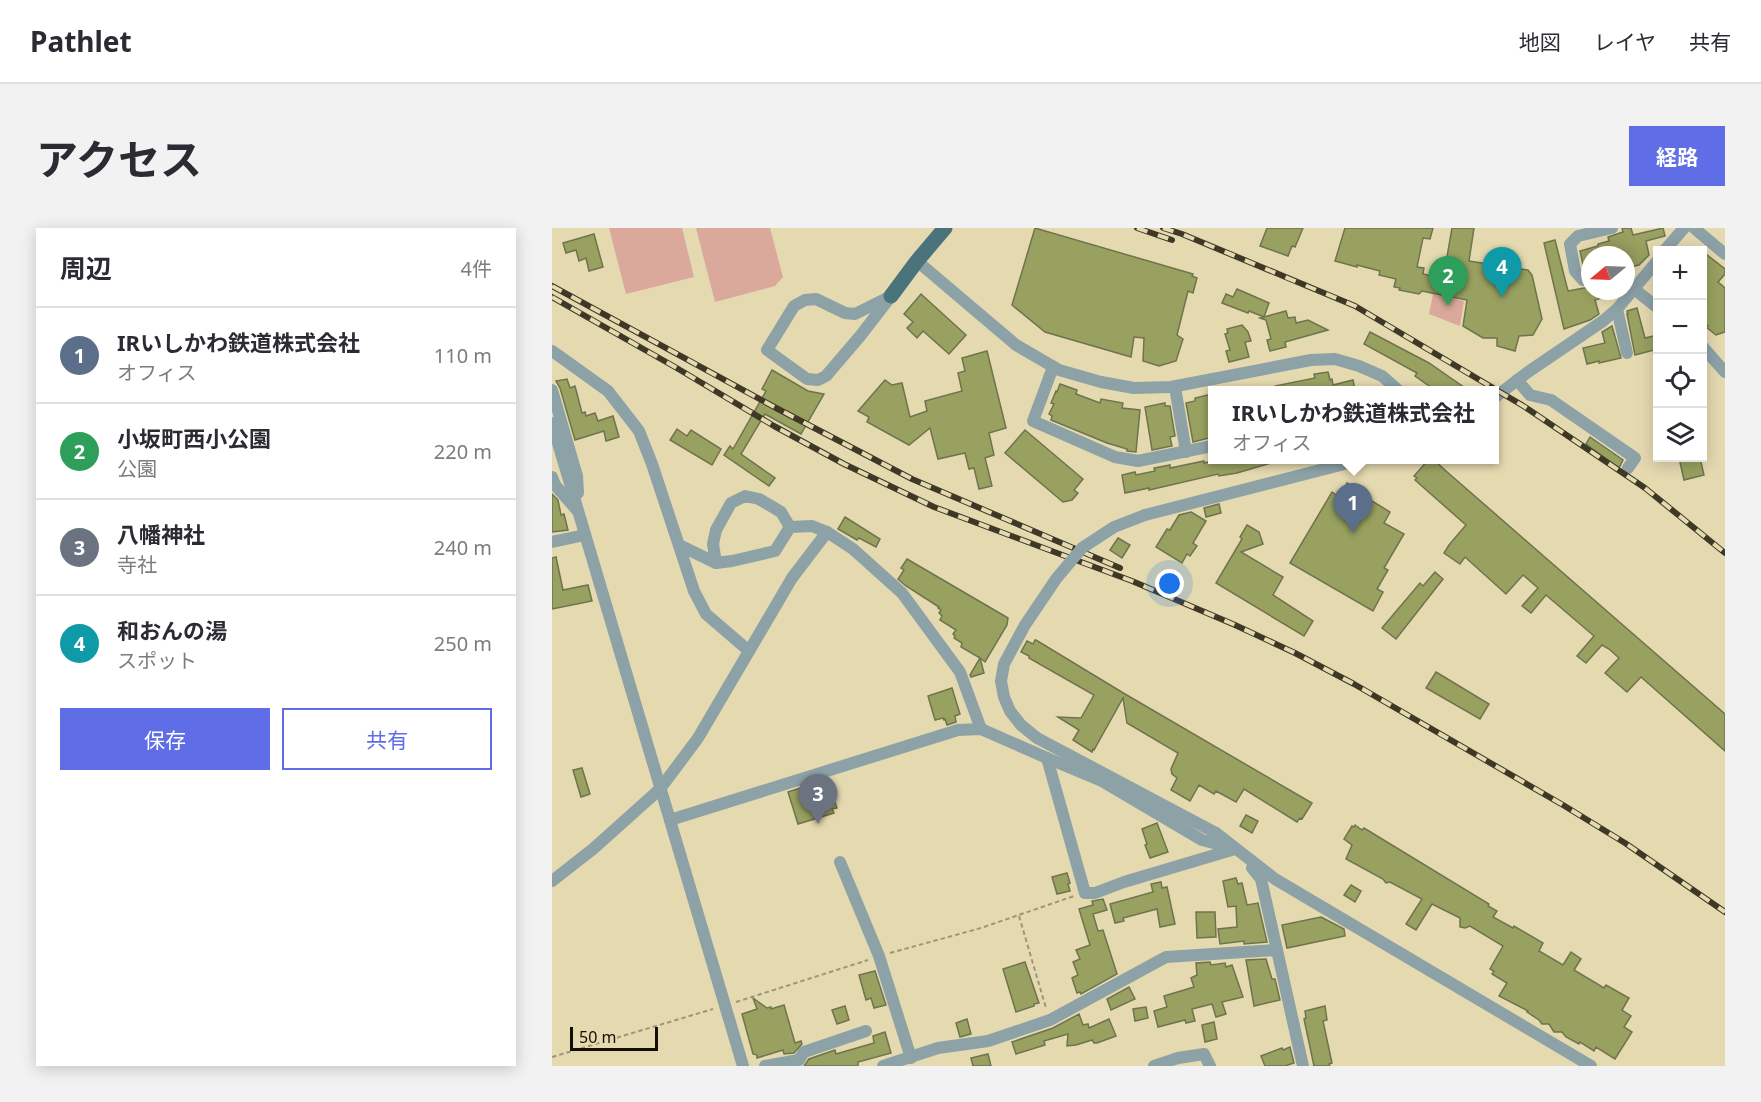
<!DOCTYPE html>
<html lang="ja">
<meta charset="utf-8">
<style>
body{margin:0;font-family:"Noto Sans","Noto Sans JP",sans-serif;background:#f2f2f3;color:#2b2b33}
.controls{position:absolute;right:18px;top:18px;display:grid;overflow:hidden;border-radius:0px;box-shadow:0 3px 15px #0003}
.controls button{width:54px;height:54px;display:grid;place-items:center;padding:0;border:0;border-bottom:2px solid #e1e1e2;background:#fff;color:#2b2b33;font:30px sans-serif}
.compass{position:absolute;left:1029px;top:18px;width:54px;height:54px;border-radius:50%;background:#fff;box-shadow:0 3px 15px #0003;rotate:251deg}
.scale{position:absolute;left:18px;bottom:15px;width:88px;box-sizing:border-box;padding-left:6px;border:3px solid #140f03;border-top:0;font-size:16px;line-height:21px;white-space:nowrap;color:#140f03;-webkit-text-stroke:4px #e5d9b0;paint-order:stroke}
.you{position:absolute;left:618px;top:356px;width:21px;height:21px;margin:-15px;border:4px solid #fff;border-radius:50%;background:#1a73e8;box-shadow:0 0 0 9px #1a73e833}
.badge{display:grid;place-items:center;width:39px;height:39px;border-radius:50%;background:#5f6ee6;color:#fff;font-size:20px;font-weight:700}
.pin{position:absolute;translate:-50% -50px;filter:drop-shadow(0 2px 3px #0008)}
.pin::after{content:'';position:absolute;top:32px;width:21px;height:18px;background:inherit;clip-path:polygon(0 0,100% 0,50% 100%)}
.popup{position:absolute;left:656px;top:158px;width:291px;height:78px;box-sizing:border-box;display:grid;place-content:center;border-radius:0px;background:#fff;filter:drop-shadow(0 2px 4px #0005);font-size:20px;white-space:nowrap;color:#7c7c81}
.popup b{font-size:22px;color:#2b2b33}
.popup::after{content:'';position:absolute;left:50%;top:100%;margin-left:-12px;border:12px solid transparent;border-top-color:#fff}
.list{margin:0;padding:0;list-style:none}
h2{display:flex;justify-content:space-between;align-items:center;height:78px;margin:0;padding:0 24px;font-size:26px}
h2 small{font-size:20px;font-weight:400;color:#7c7c81}
.list li{display:grid;grid-template-columns:39px 1fr auto;gap:18px;align-items:center;box-sizing:border-box;height:96px;padding:0 24px;border-top:2px solid #e1e1e2}
.list b{display:block;font-size:22px;white-space:nowrap}
.list p{margin:0;font-size:20px;white-space:nowrap;color:#7c7c81}
.list em{font-size:20px;font-style:normal;color:#7c7c81}
.actions{display:flex;gap:12px;padding:18px 24px}
.actions a{flex:1;padding:14px 0;border:2px solid #5f6ee6;border-radius:0px;text-align:center;font-size:21px;color:#5f6ee6}
.actions .main{background:#5f6ee6;color:#fff}
.icon{flex:none;width:33px;height:33px;fill:none;stroke:currentColor;stroke-width:2;stroke-linecap:round;stroke-linejoin:round}
.map{position:relative;flex:none;width:1173px;height:838px;overflow:hidden;border-radius:0px}
header{display:flex;align-items:center;gap:36px;box-sizing:border-box;height:84px;padding:0 30px;background:#fff;border-bottom:2px solid #e1e1e2}
header strong{font-size:28px}
nav{display:flex;gap:33px;margin-inline-start:auto;font-size:21px}
.intro{display:flex;align-items:center;justify-content:space-between;box-sizing:border-box;height:144px;padding:0 36px}
h1{margin:0;font-size:42px}
.button{padding:15px 27px;border-radius:0px;background:#5f6ee6;color:#fff;font-size:21px;font-weight:700}
main{display:flex;gap:36px;padding:0 36px}
aside{flex:1;background:#fff;border-radius:0px;box-shadow:0 3px 15px #0003}
.map>svg:first-child{display:block}
.green{fill:#dba99c}
.building{fill:#99a160;stroke:#6f734e;stroke-width:1.5}
.lines{fill:none;stroke-linecap:round;stroke-linejoin:round}
.path{stroke:#a09677;stroke-width:2;stroke-dasharray:4.5 3;stroke-linecap:butt}
.minor{stroke:#8da2a7;stroke-width:12}
.major{stroke:#4b737c;stroke-width:15}
.rail-casing{stroke:#3e3826;stroke-width:6}
.rail{stroke:#e5d9b0;stroke-width:4;stroke-dasharray:11;stroke-linecap:butt}
.minor-bridge{stroke:#8da2a7;stroke-width:12}
</style>
<header>
<strong>Pathlet</strong>
<nav><a>地図</a><a>レイヤ</a><a>共有</a></nav>
</header>
<div class="intro"><h1>アクセス</h1><a class="button">経路</a></div>
<main>
<aside>
<h2>周辺<small>4件</small></h2>
<ul class="list">
<li><span class="badge" style="background:#5c6f8a">1</span><div><b>IRいしかわ鉄道株式会社</b><p>オフィス</p></div><em>110 m</em></li>
<li><span class="badge" style="background:#2e9e5b">2</span><div><b>小坂町西小公園</b><p>公園</p></div><em>220 m</em></li>
<li><span class="badge" style="background:#6b7280">3</span><div><b>八幡神社</b><p>寺社</p></div><em>240 m</em></li>
<li><span class="badge" style="background:#0f9aa8">4</span><div><b>和おんの湯</b><p>スポット</p></div><em>250 m</em></li>
</ul>
<div class="actions"><a class="main">保存</a><a>共有</a></div>
</aside>
<div class="map">
<svg width="1173" height="838" viewBox="0 0 1173 838">
<rect width="100%" height="100%" fill="#e5d9b0"/>
<g class="green">
<path d="M57 0H130L142 49 74 66Z"/>
<path d="M144 0H218L231 49 223 58 163 74Z"/>
<path d="M881 66 912 73 908 98 877 86Z"/>
</g>
<g class="building">
<path d="M483 0 641 46 640 48 645 50 641 65 636 63 625 107 631 111 624 133 607 138 591 133 592 110 582 109 579 129 493 104 460 77Z"/>
<path d="M715 0H751L743 19 740 18 736 28 708 18Z"/>
<path d="M793 0H881L878 11 871 10 865 39 872 40 871 46 889 50 890 45 892 46 900 0H922L917 33 976 42 980 47 990 91 981 107 967 108 963 123 945 118V110H931L911 98 915 72 870 63 867 66 847 62 848 60 842 59 844 51 827 47 828 43 805 37V39L783 33Z"/>
<path d="M1070 0H1079L1081 7 1111 0 1113 8 1094 13 1097 27 1087 37 1074 40V27H1038V43H1034L1032 41 1028 23 1046 18V16L1057 13 1056 9 1071 4Z"/>
<path d="M42 6 51 39 37 43 34 30 27 33 24 22 14 25 11 15Z"/>
<path d="M1003 12 1016 63 1038 59V63H1064V66L1043 72 1047 86 1038 92 1012 101 992 15Z"/>
<path d="M1150 23 1173 41V46L1166 54 1173 60V104L1164 107 1154 99 1156 98 1151 93Z"/>
<path d="M685 61 717 75 712 89 697 83 696 85 670 75 674 66 681 69Z"/>
<path d="M369 66 414 107 397 126 371 103 365 110 355 100 361 94 352 86Z"/>
<path d="M1085 80 1093 110 1106 107V121L1083 127 1075 86H1076L1075 83Z"/>
<path d="M734 83 736 90 743 89 744 95 756 92 776 102 733 114 734 119 718 123 715 112 719 111 714 92 708 90Z"/>
<path d="M690 97 696 104 699 113 693 114 697 129 677 134 674 123 678 122 673 106 676 105 675 101Z"/>
<path d="M1060 98 1069 130 1047 135V133L1035 136 1031 120 1053 115 1050 104Z"/>
<path d="M818 104 877 135 916 162H883L863 148 865 145 812 116Z"/>
<path d="M435 123 454 200 437 205 442 227 433 230 440 258 427 261 422 240 417 241 413 225 386 231 378 200 357 217 315 194 317 189 306 183 333 152 340 157 350 155 358 189 375 183 373 173 410 163 406 145 413 143 410 130Z"/>
<path d="M220 142 256 163 272 166 249 206 213 186 189 226 223 250 217 258 172 227 178 218 181 221 214 163 210 161Z"/>
<path d="M776 144 778 152 780 151 781 157 801 152 803 162H723V158L763 150 762 146Z"/>
<path d="M15 151 18 160 23 158 30 185 33 184 34 188 43 185 46 193 61 188 67 209 54 213 52 203 23 212 8 160 4 153Z"/>
<path d="M508 156 525 162 524 166 548 175 549 171 571 175 570 180 588 182 584 224 575 223V221L555 215 499 192 500 188 497 186 502 176 499 175 504 163 505 164Z"/>
<path d="M660 166V208H657V210L641 214 634 175 643 173V170Z"/>
<path d="M613 175V178H618L623 208 618 209 620 218 600 222 593 179Z"/>
<path d="M125 201 135 208 139 202 169 221 160 237 118 212Z"/>
<path d="M473 202 531 251 522 262 526 265 520 272 511 274 453 225Z"/>
<path d="M1038 209 1071 232 1067 240 1034 216Z"/>
<path d="M1127 230H1148L1152 247 1132 252Z"/>
<path d="M669 231H718L719 235 685 245 667 248 666 246 597 262V260L573 265 570 247 583 244 584 247 603 243 602 240 618 237V240L652 233V235Z"/>
<path d="M877 231H881L894 243 1173 486V523L1089 449 1075 464 1053 445 1067 430 1057 421 1050 417 1034 435 1025 428 1042 408 994 367 979 385 970 378 986 360 971 347 954 366 913 329 908 336 892 325 897 317 914 297 863 252 865 250 862 248Z"/>
<path d="M795 255 816 268 815 270 838 284 832 295 852 306 832 340 836 342 825 361 831 364 821 383 738 335 780 264 787 269Z"/>
<path d="M0 266 6 272 9 287 12 286 16 302 0 304Z"/>
<path d="M667 276 669 285 654 289 652 280Z"/>
<path d="M639 284 654 293 641 315 645 318 638 328 635 326 630 335 604 319 615 301 618 302 627 287Z"/>
<path d="M293 289 328 311 324 319 307 310 305 312 286 301Z"/>
<path d="M695 297 707 304 711 316 689 324 731 349 721 367 761 393 752 408 664 355 690 311 688 309Z"/>
<path d="M566 310 578 317 570 330 558 322Z"/>
<path d="M4 329 11 362 36 357 40 373 0 381V330Z"/>
<path d="M355 331 456 390 455 397 433 434 428 430 432 445 419 449 418 447 428 430 409 419 410 415 402 410 403 408 401 406 404 402 388 392 390 388 387 385 389 382 386 380 387 379 354 358 346 351 352 342 349 340Z"/>
<path d="M883 344 891 351 844 411 830 400 868 355 871 358Z"/>
<path d="M483 412H484L573 466 760 575 750 591 748 590 745 594 692 561 684 574 664 563 662 566 647 557 638 573 619 562 625 550 620 546 619 541 626 525 575 495 571 470 542 522 541 521 540 524 521 512 527 502 506 489 529 490 542 467 477 430V428L469 424 475 413 481 416Z"/>
<path d="M884 444 937 476 928 491 874 460Z"/>
<path d="M400 460 408 486 403 488 404 494 395 497 393 491 392 492 391 490 383 492 376 468Z"/>
<path d="M30 540 38 566 29 569 21 542Z"/>
<path d="M270 553 271 557 273 556 276 566 279 564 285 580 280 581 282 585 246 596 236 564Z"/>
<path d="M694 587 706 593 700 605 688 598Z"/>
<path d="M605 595 616 624 598 630 593 617 595 616 590 601Z"/>
<path d="M803 597 810 602 812 600 937 676 936 678 945 683 941 689 961 700 962 698 991 715 987 723 1011 737 1019 724 1029 731 1022 742 1052 760 1054 757 1077 770 1070 782 1079 788 1072 799 1080 804 1063 831 1044 819 1042 823 1028 814 1027 816 1014 809 1010 804H1002L997 796H990L987 792 975 784 976 783 947 768 955 755 940 746 942 743 938 741 951 718 918 698 913 700 908 699V690L880 676 864 702 854 696 870 671 838 654 834 655 831 651 794 631 800 617 792 611 800 598 802 599Z"/>
<path d="M515 645 518 655 516 656 518 663 505 666 500 649Z"/>
<path d="M684 650 686 656 690 655 695 677 706 675 715 714 692 716V713L668 716 666 701 685 699 684 678 676 679 671 653Z"/>
<path d="M609 654 610 660 615 659 623 696 608 699 605 681 571 690 572 693 563 695 558 676 601 664 599 656Z"/>
<path d="M799 657 809 663 803 674 792 667Z"/>
<path d="M551 671 555 682 541 686 546 703 551 702 565 746 529 766 528 764 525 765 520 750 526 747 521 734 528 731 524 722 538 717 527 681 541 677 540 673Z"/>
<path d="M644 684H663L664 709 645 710Z"/>
<path d="M769 689 792 701 793 708 735 720 730 697Z"/>
<path d="M714 731 720 751H723L728 772 702 778 694 732Z"/>
<path d="M473 734 487 775 482 776V778L464 784 451 741Z"/>
<path d="M658 734 659 737 673 735 674 739 680 737 691 769 670 774 674 786 664 789 660 776 640 781 643 793 634 795 633 792 606 799 602 783 615 779 612 768 642 759 639 750 645 747 644 735Z"/>
<path d="M323 743 334 777 322 780 319 770 314 772 307 747Z"/>
<path d="M577 759 583 771 559 782 555 771Z"/>
<path d="M201 770 215 780 219 779V781L232 777 243 815 249 813 250 816 242 825 232 826 231 822 205 830V827L201 826 190 786 205 781Z"/>
<path d="M293 778 297 792 285 796 280 782Z"/>
<path d="M773 778 775 792 771 793 780 835 777 836 778 838H762L752 791 754 790 753 783Z"/>
<path d="M594 779 596 790 583 793 581 781Z"/>
<path d="M527 786 531 797 536 796 537 800 557 791 564 808 545 815H542L540 812 524 817 515 818 516 806 492 813 493 817 464 826 460 814 501 800Z"/>
<path d="M415 791 419 806 408 809 404 795Z"/>
<path d="M662 794 665 811 653 814 650 797Z"/>
<path d="M333 804 339 825 306 834V838H252L257 831 283 822 284 826 322 815 321 808Z"/>
<path d="M738 819 742 835 733 838H713L709 828 730 820 731 822Z"/>
<path d="M436 826 439 838H421L419 830Z"/>
</g>
<g class="lines">
<g class="path">
<path d="M467 688 494 780"/>
<path d="M338 725 429 700 522 668"/>
<path d="M184 774 316 732"/>
<path d="M0 829 161 781"/>
</g>
<g class="minor">
<path d="M1142 0 1173 26"/>
<path d="M1113 22 1132 0"/>
<path d="M365 33 464 117 507 142 549 154 582 160 619 159 759 132 783 131 807 138 830 148 846 162"/>
<path d="M1038 51 1031 52 1023 43 1018 16 1026 8 1060 0"/>
<path d="M1082 61 1106 80"/>
<path d="M339 68 309 107 274 148 266 152 255 151 215 122 242 78 253 72 264 71 293 85 303 86Z"/>
<path d="M1065 81 1075 125"/>
<path d="M1150 118 1173 144"/>
<path d="M0 123 56 163 87 203 100 236 142 363 154 386 197 423"/>
<path d="M501 139 481 193 563 229 586 233 660 218"/>
<path d="M965 152 978 167 999 172 1083 230 1076 240"/>
<path d="M623 159 634 224"/>
<path d="M0 162 25 248 26 265"/>
<path d="M942 170 976 144 1051 93 1065 81 1106 32"/>
<path d="M0 195 191 838"/>
<path d="M0 249 3 257 24 281"/>
<path d="M593 287 808 232"/>
<path d="M238 299 223 323 180 333 164 335 161 316 164 302 179 275 193 268 207 271 229 284 238 299 260 298 275 304 301 321 350 365 408 444 429 501"/>
<path d="M0 314 33 307"/>
<path d="M127 317 164 335"/>
<path d="M495 530 550 553 650 612 677 619"/>
<path d="M118 592 406 502 429 501 495 530 533 665H543L572 654 683 621"/>
<path d="M664 605 723 651 1039 838"/>
<path d="M288 634 327 728 359 830"/>
<path d="M700 640 709 651 751 838"/>
<path d="M0 653 41 621 108 561 146 510 240 350 275 304"/>
<path d="M213 838 247 832 252 824 314 803"/>
<path d="M331 838 386 820 436 813 498 792 614 729 725 722"/>
<path d="M602 838 626 830 652 826 658 838"/>
</g>
<path class="major" d="M339 68 365 33 393 0"/>
<g class="rail-casing">
<g id="rail">
<path d="M585 0 620 12"/>
<path d="M611 0 630 6 803 78 973 179 1093 260 1173 325"/>
<path d="M0 58 226 181 360 251 568 340"/>
<path d="M0 69 123 139 222 198 292 236 382 279 580 353 683 397 743 425 802 456 1011 577 1073 615 1173 684"/>
</g>
</g>
<use href="#rail" class="rail"/>
<path class="minor-bridge" d="M593 287 562 299 530 320 504 351 473 397 452 436 449 453 452 469 458 483 469 497 485 510 664 605"/>
</g>
</svg>
<div class="controls">
<button>+</button>
<button>−</button>
<button><svg class="icon" aria-label="locate" viewBox="0 0 24 24"><circle cx="12" cy="12" r="6"/><path d="M12 2v4M12 18v4M2 12h4M18 12h4"/></svg></button>
<button><svg class="icon" aria-label="layers" viewBox="0 0 24 24"><path d="M12 4l9 5-9 5-9-5zM3 14l9 5 9-5"/></svg></button>
</div>
<svg class="compass" viewBox="-18 -18 36 36"><path d="M0-13l5 13h-10z" fill="#e53935"/><path d="M0 13l5-13h-10z" fill="#7c7c81"/></svg>
<div class="scale">50 m</div>
<div class="you"></div>
<div class="pin badge" style="left:801px;top:305px;background:#5c6f8a">1</div>
<div class="popup"><b>IRいしかわ鉄道株式会社</b>オフィス</div>
<div class="pin badge" style="left:896px;top:78px;background:#2e9e5b">2</div>
<div class="pin badge" style="left:266px;top:596px;background:#6b7280">3</div>
<div class="pin badge" style="left:950px;top:69px;background:#0f9aa8">4</div>
</div>
</main>
